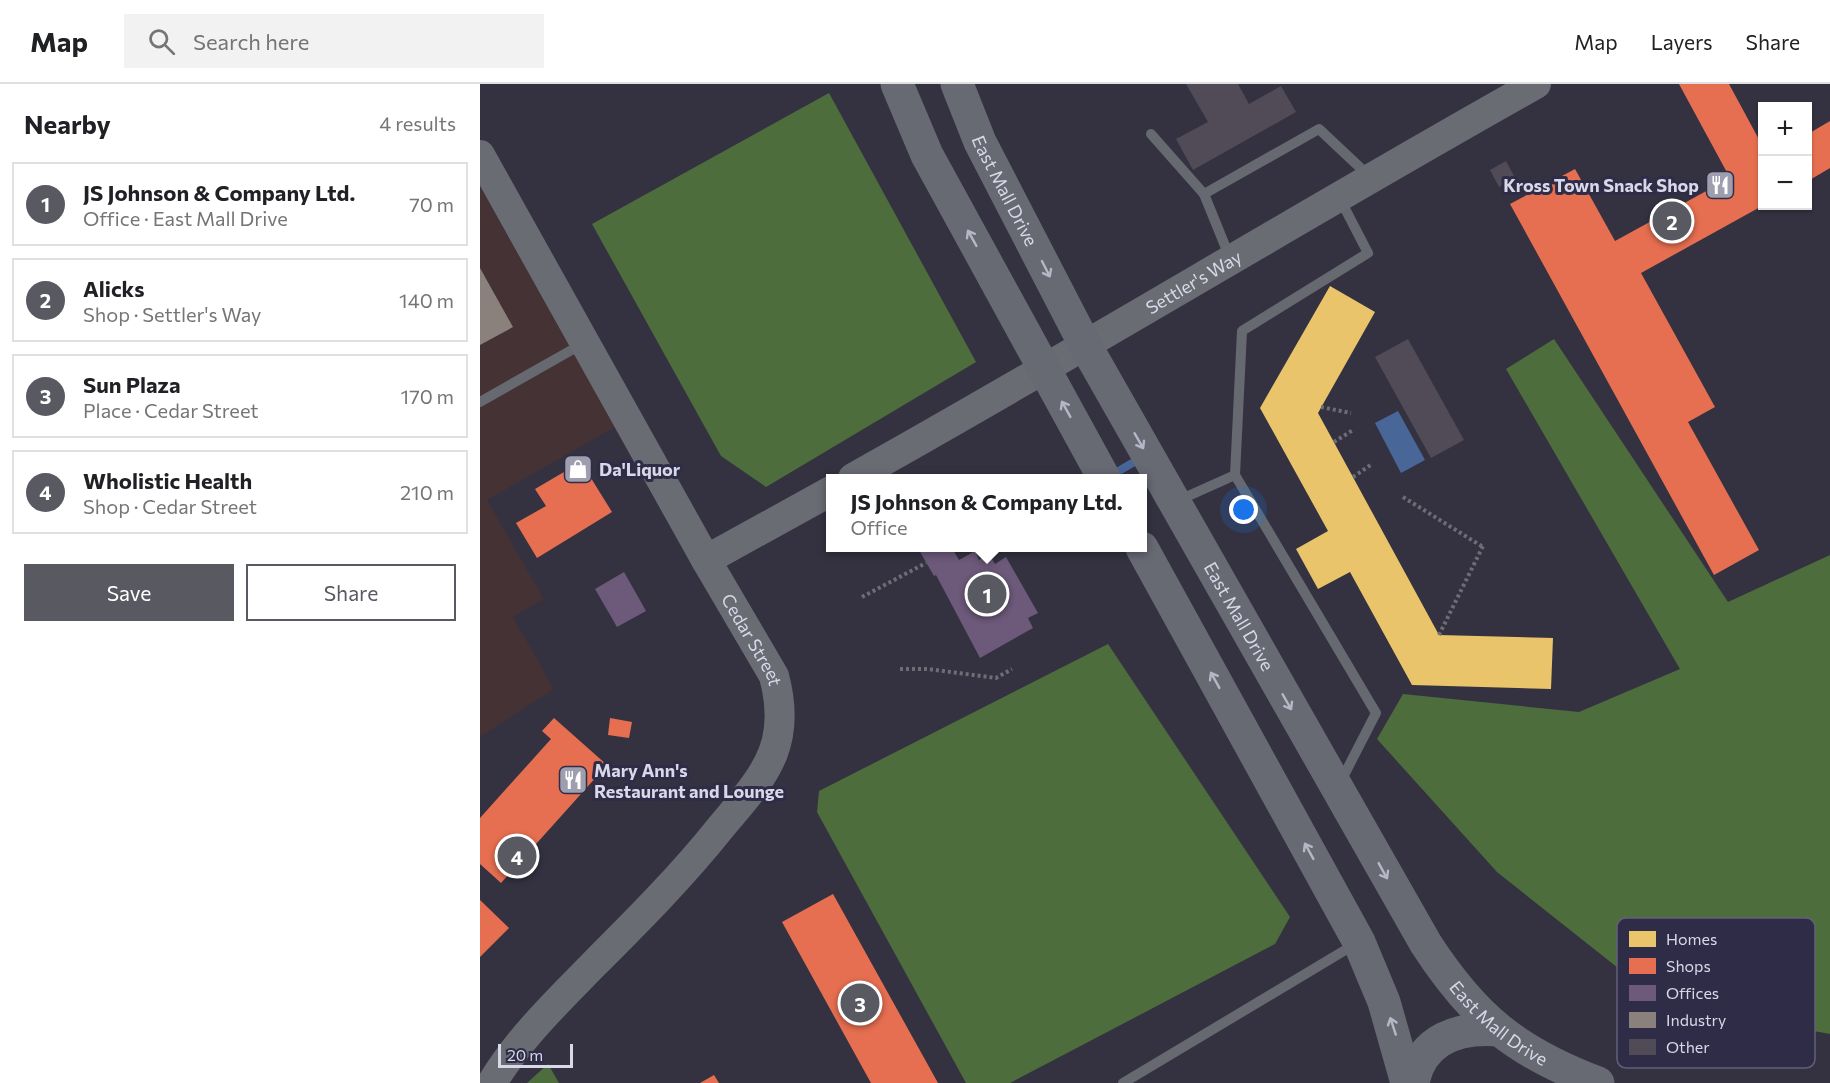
<!DOCTYPE html>
<meta charset="utf-8">
<style>
body{margin:0;font-family:Commissioner,sans-serif;background:#f2f2f2;color:#202124}
.controls{position:absolute;right:18px;top:18px;display:grid;overflow:hidden;border-radius:0px;box-shadow:0 2px 4px #0004}
.controls button{width:54px;height:54px;display:grid;place-items:center;padding:0;border:0;border-bottom:2px solid #e0e0e0;background:#fff;color:#202124;font:30px sans-serif}
.scale{position:absolute;left:18px;bottom:15px;width:75px;box-sizing:border-box;padding-left:6px;border:3px solid #d8d8e9;border-top:0;font-size:16px;line-height:21px;white-space:nowrap;color:#d8d8e9;-webkit-text-stroke:4px #2f2c47;paint-order:stroke}
.you{position:absolute;left:764px;top:426px;width:21px;height:21px;margin:-15px;border:4px solid #fff;border-radius:50%;background:#1a73e8;box-shadow:0 0 0 9px #1a73e833}
.badge{display:grid;place-items:center;width:39px;height:39px;border-radius:50%;background:#595962;color:#fff;font-size:20px;font-weight:700}
.pin{position:absolute;translate:-50% -50%;border:3px solid #fff;box-shadow:0 2px 6px #0006}
.popup{position:absolute;left:346px;top:390px;width:321px;height:78px;box-sizing:border-box;display:grid;place-content:center;border-radius:0px;background:#fff;filter:drop-shadow(0 2px 4px #0005);font-size:20px;white-space:nowrap;color:#757577}
.popup b{font-size:22px;color:#202124}
.popup::after{content:'';position:absolute;left:50%;top:100%;margin-left:-12px;border:12px solid transparent;border-top-color:#fff}
.list{margin:0;padding:0;list-style:none}
h2{display:flex;justify-content:space-between;align-items:center;height:78px;margin:0;padding:0 24px;font-size:26px}
h2 small{font-size:20px;font-weight:400;color:#757577}
.list li{display:grid;grid-template-columns:39px 1fr auto;gap:18px;align-items:center;box-sizing:border-box;height:84px;margin:0 12px 12px;padding:0 12px;border:2px solid #e0e0e0;border-radius:0px}
.list b{display:block;font-size:22px;white-space:nowrap}
.list p{margin:0;font-size:20px;white-space:nowrap;color:#757577}
.list em{font-size:20px;font-style:normal;color:#757577}
.actions{display:flex;gap:12px;padding:18px 24px}
.actions a{flex:1;padding:14px 0;border:2px solid #595962;border-radius:0px;text-align:center;font-size:21px;color:#595962}
.actions .main{background:#595962;color:#fff}
.icon{flex:none;width:33px;height:33px;fill:none;stroke:currentColor;stroke-width:2;stroke-linecap:round;stroke-linejoin:round}
.map{position:relative;flex:none;width:1350px;height:999px;overflow:hidden}
header{display:flex;align-items:center;gap:36px;box-sizing:border-box;height:84px;padding:0 30px;background:#fff;border-bottom:2px solid #e0e0e0}
header strong{font-size:28px}
nav{display:flex;gap:33px;margin-inline-start:auto;font-size:21px}
.search{width:420px;height:54px;background:#f2f2f2;display:flex;align-items:center;gap:15px;box-sizing:border-box;padding:0 21px;border-radius:0px;color:#757577;font-size:22px}
main{display:flex}
aside{flex:1;background:#fff}
.map>svg:first-child{display:block}
.industrial{fill:#443234}
.forest{fill:#4e6d3c}
.water{fill:#496699}
.homes{fill:#e9c46a}
.shops{fill:#e76f51}
.offices{fill:#6d597a}
.industry{fill:#8a817c}
.lines{fill:none;stroke-linecap:round;stroke-linejoin:round}
.stream{stroke:#496699;stroke-width:8}
.building{fill:#504b56}
.path{stroke:#6d6e75;stroke-width:4;stroke-dasharray:3 3;stroke-linecap:butt}
.service{stroke:#66696f;stroke-width:10}
.secondary{stroke:#696c73;stroke-width:30}
.primary{stroke:#676973;stroke-width:33}
.oneway{stroke:#b6b7c6}
.labels{text-anchor:middle;dominant-baseline:central;stroke-width:6;stroke-linejoin:round;paint-order:stroke}
.poi-label{font-size:18px;font-weight:bold;fill:#d8d8e9;stroke:#2f2c47;text-anchor:start}
.street-label{font-size:18px;fill:#d8d8e9;stroke:#2f2c47}
.key{fill:#2f2c47;stroke:#626078;stroke-width:1.5}
.key-label{font-size:16px;fill:#d8d8e9}
</style>
<header>
<strong>Map</strong>
<div class="search"><svg class="icon" aria-label="search" viewBox="0 0 24 24"><circle cx="10" cy="10" r="6"/><path d="M15 15l6 6"/></svg>Search here</div>
<nav><a>Map</a><a>Layers</a><a>Share</a></nav>
</header>
<main>
<aside>
<h2>Nearby<small>4 results</small></h2>
<ul class="list">
<li><span class="badge">1</span><div><b>JS Johnson &amp; Company Ltd.</b><p>Office · East Mall Drive</p></div><em>70 m</em></li>
<li><span class="badge">2</span><div><b>Alicks</b><p>Shop · Settler's Way</p></div><em>140 m</em></li>
<li><span class="badge">3</span><div><b>Sun Plaza</b><p>Place · Cedar Street</p></div><em>170 m</em></li>
<li><span class="badge">4</span><div><b>Wholistic Health</b><p>Shop · Cedar Street</p></div><em>210 m</em></li>
</ul>
<div class="actions"><a class="main">Save</a><a>Share</a></div>
</aside>
<div class="map">
<svg width="1350" height="999" viewBox="0 0 1350 999">
<rect width="100%" height="100%" fill="#343241"/>
<path class="industrial" d="M0 103 137 342 7 416 64 515 33 533 74 605 0 653Z"/>
<g class="forest">
<path d="M349 9 496 278 286 403 241 372 112 140Z"/>
<path d="M1074 255 1248 518 1350 471V950L1290 939 1157 899 1017 788 897 655 923 610 1099 628 1200 585 1026 285Z"/>
<path d="M628 560 810 833 795 860 530 999H486L337 728 339 707Z"/>
<path d="M68 980 79 999H47Z"/>
</g>
<path class="water" d="M918 327 945 376 921 389 895 339Z"/>
<path class="homes" d="M850 202 895 228 838 329 959 551 1073 554 1071 605 932 601 870 488 838 505 816 465 848 447 780 324Z"/>
<g class="shops">
<path d="M1199 0H1249L1282 61V122L1161 189 1235 323 1208 338 1279 466 1234 491 1030 120 1095 85 1135 157 1250 94Z"/>
<path d="M1350 37V84L1328 97V50Z"/>
<path d="M101 378 132 428 57 474 36 439 66 422 55 405Z"/>
<path d="M74 634 127 681 21 799 0 780V734L71 655 62 647Z"/>
<path d="M130 634 152 638 149 654 128 651Z"/>
<path d="M353 810 458 999H391L302 838Z"/>
<path d="M0 816 29 844 0 873Z"/>
<path d="M234 991 239 999H220Z"/>
</g>
<g class="offices">
<path d="M443 464H472L479 476 495 467 499 476 509 470 515 480 526 473 558 529 548 534 553 544 500 574 456 491 454 492 439 466Z"/>
<path d="M144 488 166 527 137 543 115 505Z"/>
</g>
<path class="industry" d="M0 184 33 243 0 261Z"/>
<g class="lines">
<path class="stream" d="M630 392 661 374"/>
</g>
<g class="building">
<path d="M706 0H758L769 20 801 2 816 28 713 86 696 55 728 38Z"/>
<path d="M1026 77 1035 94 1019 103 1010 86Z"/>
<path d="M928 255 984 356 951 374 895 273Z"/>
</g>
<g class="lines">
<g class="path">
<path d="M841 323 871 329"/>
<path d="M854 358 873 346"/>
<path d="M873 393 892 380"/>
<path d="M923 413 1003 463"/>
<path d="M382 513 446 479"/>
<path d="M959 551 1004 460"/>
<path d="M420 585H448L516 594 532 585"/>
</g>
<g class="service">
<path d="M671 50 724 110"/>
<path d="M750 174 724 110 839 45 889 92"/>
<path d="M0 318 104 259"/>
<path d="M697 417 755 391"/>
<path d="M860 699 896 629 755 391 762 247 888 169 860 115"/>
<path d="M643 999 877 859"/>
</g>
<g class="secondary">
<path id="s1" d="M0 71 226 476 294 592C301 618 303 643 293 669 282 697 260 720 241 743 202 792 157 837 113 881 77 918 39 954 12 999"/>
<path id="s2" d="M373 394C602 266 826 129 1056 0"/>
<path d="M226 476 351 407"/>
</g>
<g class="primary">
<path d="M417 0 447 71 624 394"/>
<path id="s3" d="M477 0 500 58 604 259 946 860C994 934 1036 968 1118 999"/>
<path d="M662 464 879 858 904 918 927 999"/>
<path d="M933 999C941 954 979 943 1019 946"/>
</g>
</g>
<defs><path id="oneway-shaft" d="M-6 0H5M1.5-3L5.5 0L1.5 3" fill="none" stroke-width="1.6" stroke-linecap="round" stroke-linejoin="round" transform="scale(1.5)"/></defs>
<g class="oneway">
<use href="#oneway-shaft" transform="translate(492 154) rotate(-119)"/>
<use href="#oneway-shaft" transform="translate(566 185) rotate(63)"/>
<use href="#oneway-shaft" transform="translate(586 325) rotate(-119)"/>
<use href="#oneway-shaft" transform="translate(659 357) rotate(60)"/>
<use href="#oneway-shaft" transform="translate(735 596) rotate(-119)"/>
<use href="#oneway-shaft" transform="translate(807 618) rotate(60)"/>
<use href="#oneway-shaft" transform="translate(829 767) rotate(-119)"/>
<use href="#oneway-shaft" transform="translate(903 787) rotate(61)"/>
<use href="#oneway-shaft" transform="translate(913 942) rotate(-108)"/>
</g>
<defs>
<g id="restaurant-square" transform="scale(1.5)"><rect x="-9" y="-9" width="18" height="18" rx="4" fill="#9f9eae" stroke="#2f2c47"/><path d="M-5-6h1v4h1v-4h1v4h1v-4h1v5L-1.5 .5V6h-2V.5L-5-1ZM5-6V6H3V1.5H1.5Q1.5-4 5-6Z" fill="#fff"/></g>
<g id="shop-square" transform="scale(1.5)"><rect x="-9" y="-9" width="18" height="18" rx="4" fill="#9f9eae" stroke="#2f2c47"/><path d="M-5-2.5h2.3a2.7 3.5 0 0 1 5.4 0H5L5.5 6h-11ZM-1.5-2.5h3a1.5 2.3 0 0 0-3 0Z" fill="#fff"/></g>
</defs>
<g fill-rule="evenodd">
<use href="#restaurant-square" x="1240" y="101"/>
<use href="#shop-square" x="98" y="385"/>
<use href="#restaurant-square" x="93" y="696"/>
</g>
<g class="labels">
<g class="poi-label">
<text x="1219" y="101" text-anchor="end">Kross Town Snack Shop</text>
<text x="119" y="385">Da'Liquor</text>
<text x="114" y="686">Mary Ann's<tspan x="114" dy="21">Restaurant and Lounge</tspan></text>
</g>
<g class="street-label">
<text stroke="none"><textPath href="#s3" startOffset="117">East Mall Drive</textPath></text>
<text stroke="none"><textPath href="#s2" startOffset="393">Settler's Way</textPath></text>
<text stroke="none"><textPath href="#s3" startOffset="603">East Mall Drive</textPath></text>
<text stroke="none"><textPath href="#s1" startOffset="556">Cedar Street</textPath></text>
<text stroke="none"><textPath href="#s3" startOffset="1089">East Mall Drive</textPath></text>
</g>
</g>
<rect x="1137" y="834" width="198" height="150" rx="9" class="key"/>
<rect x="1149" y="847" width="27" height="16" fill="#e9c46a"/>
<rect x="1149" y="874" width="27" height="16" fill="#e76f51"/>
<rect x="1149" y="901" width="27" height="16" fill="#6d597a"/>
<rect x="1149" y="928" width="27" height="16" fill="#8a817c"/>
<rect x="1149" y="955" width="27" height="16" fill="#504b56"/>
<g class="key-label">
<text x="1186" y="861">Homes</text>
<text x="1186" y="888">Shops</text>
<text x="1186" y="915">Offices</text>
<text x="1186" y="942">Industry</text>
<text x="1186" y="969">Other</text>
</g>
</svg>
<div class="controls">
<button>+</button>
<button>−</button>
</div>
<div class="scale">20 m</div>
<div class="you"></div>
<div class="pin badge" style="left:507px;top:510px">1</div>
<div class="popup"><b>JS Johnson &amp; Company Ltd.</b>Office</div>
<div class="pin badge" style="left:1192px;top:137px">2</div>
<div class="pin badge" style="left:380px;top:919px">3</div>
<div class="pin badge" style="left:37px;top:772px">4</div>
</div>
</main>
